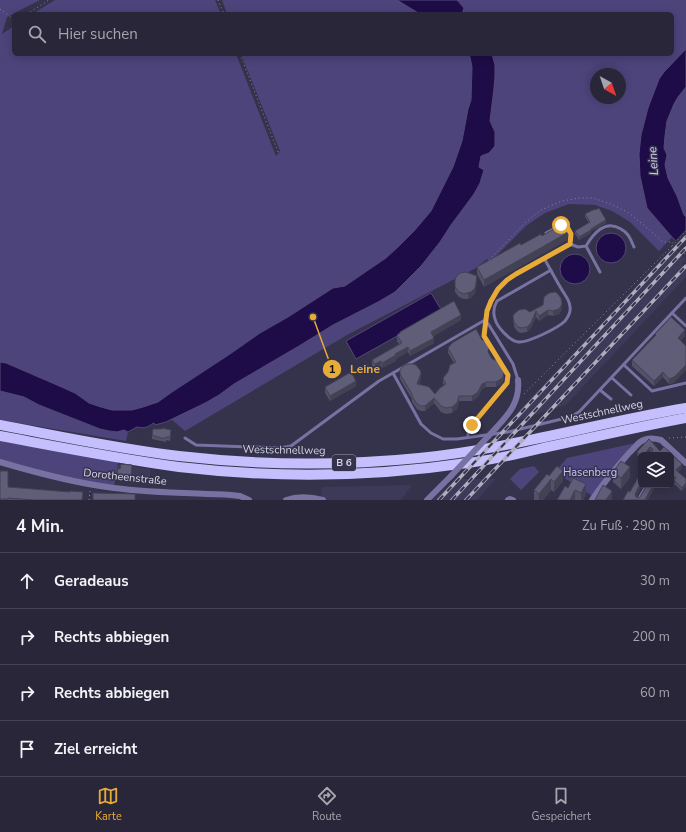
<!DOCTYPE html>
<html lang="de">
<meta charset="utf-8">
<style>
body{margin:0;font-family:"Nunito Sans",sans-serif;background:#302e40;color:#f1f3f6}
.controls{position:absolute;right:12px;bottom:12px;display:grid;overflow:hidden;border-radius:6px;box-shadow:0 2px 10px #0003}
.controls button{width:36px;height:36px;display:grid;place-items:center;padding:0;border:0;border-bottom:1px solid #444353;background:#282638;color:#f1f3f6;font:20px sans-serif}
.compass{position:absolute;left:590px;top:68px;width:36px;height:36px;border-radius:50%;background:#282638;box-shadow:0 2px 10px #0003;rotate:140deg}
.stop{position:absolute;width:12px;height:12px;margin:-9px;border:3px solid #e8ab37;border-radius:50%;background:#fff}
.stop.end{background:#e8ab37;border-color:#fff;box-shadow:0 1px 4px #0008}
.list{margin:0;padding:0;list-style:none}
h2{display:flex;justify-content:space-between;align-items:center;height:52px;margin:0;padding:0 16px;font-size:17px}
h2 small{font-size:13px;font-weight:400;color:#a5a5ae}
.list li{display:grid;grid-template-columns:26px 1fr auto;gap:12px;align-items:center;box-sizing:border-box;height:56px;padding:0 16px;border-top:1px solid #444353}
.list b{display:block;font-size:15px;white-space:nowrap}
.list em{font-size:13px;font-style:normal;color:#a5a5ae}
.icon{flex:none;width:22px;height:22px;fill:none;stroke:currentColor;stroke-width:2;stroke-linecap:round;stroke-linejoin:round}
.map{position:relative;flex:none;width:686px;height:500px;overflow:hidden}
.search{position:absolute;background:#282638;box-shadow:0 2px 10px #0003;left:12px;right:12px;top:12px;height:44px;display:flex;align-items:center;gap:10px;box-sizing:border-box;padding:0 14px;border-radius:6px;color:#a5a5ae;font-size:15px}
.sheet{height:276px;background:#282638}
nav{display:flex;justify-content:space-around;align-items:center;box-sizing:border-box;height:56px;border-top:1px solid #444353;background:#282638;font-size:11px;color:#a5a5ae}
nav a{display:grid;justify-items:center;gap:2px}
nav .on{color:#e8ab37}
.map>svg:first-child{display:block}
.built{fill:#3d3958}
.green{fill:#4c447b;fill-rule:evenodd}
.water{fill:#1e0c49;stroke:#554878}
.pier{fill:#35324b}
.lines{fill:none;stroke-linecap:round;stroke-linejoin:round}
.path{stroke:#89879c;stroke-width:1;stroke-dasharray:1 3;stroke-linecap:butt}
.service{stroke:#7772a2;stroke-width:3}
.minor{stroke:#7772a2;stroke-width:6}
.trunk{stroke:#c6bffe;stroke-width:10}
.rail-casing{stroke:#aeacbe;stroke-width:3.5}
.rail{stroke:#35324b;stroke-width:2;stroke-dasharray:6;stroke-linecap:butt}
.path-bridge{stroke:#89879c;stroke-width:1;stroke-dasharray:1 3;stroke-linecap:butt}
.minor-bridge{stroke:#7772a2;stroke-width:6}
.wall{fill:#535067}
.shaded-wall{fill:#434154}
.building{fill:#605d78;stroke:#434154}
.route{stroke:#e8ab37;stroke-width:5}
.labels{text-anchor:middle;dominant-baseline:central;stroke-width:3;stroke-linejoin:round;paint-order:stroke}
.shield{fill:#35324b;stroke:#a5a3b6;stroke-width:1}
.shield-label{font-size:10px;font-weight:bold;fill:#d5d4e4}
.street-label{font-size:11px;fill:#d5d4e4;stroke:#35324b}
.park-label{font-size:11px;fill:#c8c3fd;stroke:#35324b}
.water-label{font-size:12px;font-style:italic;fill:#d2cff6;stroke:#35324b}
.leader{fill:none;stroke:#e8ab37;stroke-width:1.5}
.callout-dot{fill:#e8ab37;stroke:#35324b;stroke-width:1.5}
.mark-label{font-size:12px;text-anchor:middle;font-weight:bold;fill:#111}
.callout-label{font-size:12px;text-anchor:middle;font-weight:bold;fill:#e8ab37;stroke:#35324b;stroke-width:3;stroke-linejoin:round;paint-order:stroke}
</style>
<div class="map">
<svg width="686" height="500" viewBox="0 0 686 500">
<rect width="100%" height="100%" fill="#35324b"/>
<g class="built">
<path d="M673 247 686 259 681 264 686 268V277L566 405 506 424Z"/>
<path d="M114 464 151 469 149 483 112 479Z"/>
<path d="M455 479H496L477 500H433Z"/>
<path d="M412 485 401 500H326L321 498 322 487Z"/>
</g>
<g class="green">
<path d="M0 0H40L7 17 2 34 14 26V54H236L276 156 280 151 241 54H468L470 57 472 67 471 97 462 141 453 167 431 211 415 230 397 248 386 258 361 275 345 286 333 288 288 317 260 333 230 354 172 392 158 402 143 407 132 410H112L101 407 89 403 75 393 57 385 6 363 0 362Z"/>
<path d="M55 0H215L221 14H32Z"/>
<path d="M222 0H397L420 14H227Z"/>
<path d="M457 0H686V49L683 52 648 108 641 135 639 154 640 176 647 208 672 237 659 251 630 222 612 211 595 205 569 204 545 213 526 226 490 262 487 259 476 268 347 335 185 431 171 419 201 405 207 402 219 395 234 384 299 346 333 325 378 302 395 292 421 266 440 242 451 225 474 194 480 183 479 167 481 156 489 153 495 133 490 121 494 88 495 77V65L492 54H672V14H462L464 8ZM596 74H620V98H596Z"/>
<path d="M686 87V217L684 215 677 196 668 178 665 165 667 155C666 153 665 152 664 149 661 139 669 112 674 102 677 97 682 92 686 87Z"/>
<path d="M0 391 24 397 39 405 100 429 124 430 128 432 126 441 0 420Z"/>
<path d="M0 440 118 462 114 488 0 462Z"/>
<path d="M640 442 594 497 555 472 567 458Z"/>
<path d="M534 466 539 472 521 490 510 479 520 469Z"/>
</g>
<g class="water">
<path d="M397 0H457L464 8 462 14H420Z"/>
<path d="M686 49V87L678 97 674 104 667 121 665 136 664 148 667 155 665 165 668 178 677 196 684 215 686 217V251L672 237 647 208 640 176 639 154 641 135 648 108 659 79 664 72Z"/>
<path d="M468 54H492L495 65V77L494 88 490 121 495 132V146L489 153 481 156 479 167 484 170 480 183 474 194 451 225 440 242 421 266 395 292 378 302 333 325 299 346 234 384 219 395 207 402 201 405 166 422 155 425 154 423C147 427 145 429 137 427L128 432 124 430 117 432 109 431 100 429 39 405 24 397 0 391V362L6 363 57 385 75 393 89 403 101 407 112 410H132L143 407 158 402 172 392 230 354 260 333 288 317 333 288 345 286 361 275 386 258 397 248 415 230 431 211 453 167 462 141 468 109 471 100 472 67 470 57Z"/>
<circle cx="611" cy="248" r="15"/>
<circle cx="575" cy="269" r="15"/>
<path d="M431 293 442 311 356 359 346 341Z"/>
</g>
<path class="pier" d="M686 229V253L674 242Z"/>
<g class="lines">
<g class="path">
<path d="M218 0 224 14"/>
<path d="M0 9 12 18H14"/>
<path d="M27 14 49 0"/>
<path d="M240 54 278 152"/>
<path d="M489 260 526 222 541 210 562 201 580 198H593L613 205 629 213 646 227 663 242H672L686 255"/>
<path d="M524 394 672 246"/>
<path d="M669 438 686 437"/>
<path d="M89 500 90 491"/>
</g>
<g class="service">
<path d="M546 233 561 225H566L571 233 570 244"/>
<path d="M586 246 600 272"/>
<path d="M544 258C550 269 556 280 562 290 565 295 570 301 570 307 571 312 568 317 565 321 558 328 528 343 518 342 510 341 497 327 495 319 493 313 494 306 497 301L551 270"/>
<path d="M672 313 686 326"/>
<path d="M624 365 652 391 686 383"/>
<path d="M393 373 421 424 431 433 443 439H457L508 432 570 417 579 412 686 298"/>
<path d="M612 378 631 395"/>
<path d="M518 380 513 364 489 325 485 320 487 311 497 289 507 280 516 274 570 244 578 247 586 246C593 234 605 219 621 229 623 231 625 231 626 233 630 236 632 243 634 247"/>
<path d="M600 390 611 399"/>
<path d="M468 437V430L507 383 508 375 484 335 485 320"/>
<path d="M185 438 196 445 280 448 291 446 379 381 393 373 485 320"/>
<path d="M638 500 646 486"/>
</g>
<g class="minor">
<path d="M496 428C510 413 520 401 518 380"/>
<path d="M0 462C37 473 75 483 114 488 152 493 192 493 231 495L240 496 249 500"/>
<path d="M286 500C298 496 311 497 323 500"/>
<path d="M427 500 451 476"/>
<path d="M508 500 510 499 513 500"/>
<path d="M592 500C603 483 616 468 629 453 633 450 636 445 640 442 647 437 654 438 661 440L686 463"/>
</g>
<g class="trunk">
<path d="M0 425C59 436 119 449 179 456 258 465 340 466 419 458 509 449 597 423 686 408"/>
<path d="M0 436C59 447 119 459 179 467 273 478 373 477 467 463 493 460 518 454 543 448 590 438 638 427 686 418"/>
</g>
<g class="rail-casing">
<g id="rail">
<path d="M439 500 686 237"/>
<path d="M452 500 686 248"/>
<path d="M466 500 686 266"/>
</g>
</g>
<use href="#rail" class="rail"/>
<path class="path-bridge" d="M672 246 686 231"/>
<path class="minor-bridge" d="M451 476 496 428"/>
</g>
<g class="wall">
<path d="M585 214 606 223 599 227 591 231V233L579 240 575 234V231L589 223 585 217Z"/>
<path d="M568 234 567 240 484 287 477 274V267L521 245 542 236Z"/>
<path d="M455 280 477 282 475 293 471 298 468 299H464L459 297 455 292Z"/>
<path d="M562 309 559 314 553 316 548 315 539 321 536 317 531 328 527 332 521 333 518 332 514 327 513 316 530 312Z"/>
<path d="M461 320 433 336 434 343 410 356 408 352 396 359V361L382 368 381 366 375 370 372 365V360L399 344 397 341V335L400 334V332Z"/>
<path d="M655 334 685 336 680 341 674 383 669 384 663 377 654 386 632 366V360L655 336Z"/>
<path d="M448 348 489 354 504 375 503 382 501 384 496 387H486L482 389 479 395 477 398 472 401H459L457 409 452 413 446 414 441 412 434 403 425 411H421L417 409 412 402V399L400 379V374L421 378 419 384 435 394 444 386 443 383V378L448 372 454 363 448 353Z"/>
<path d="M356 386 330 401 325 393V387Z"/>
<path d="M171 433 170 441 166 440V442L161 441 152 439V435Z"/>
<path d="M649 439 660 451 671 454 682 468 678 472 686 479 682 491 674 484 675 480 671 476V455H651V452L650 451 641 455V459L637 455V452Z"/>
<path d="M132 465 131 481 119 480V479L117 478V475L120 469Z"/>
<path d="M0 471 8 487 83 500H0Z"/>
<path d="M613 472 630 477 621 489 613 482Z"/>
<path d="M549 476 563 481 554 492 551 490 543 500H534V490Z"/>
<path d="M573 478 586 494 583 500H557L568 488Z"/>
</g>
<g class="shaded-wall">
<path d="M606 220V223L599 227 591 231V233L579 240V237L599 224Z"/>
<path d="M568 227 567 240 484 287V280L566 230Z"/>
<path d="M477 276V282L475 293 471 298 468 299V293Z"/>
<path d="M562 304V309L559 314 553 316V311Z"/>
<path d="M548 310V315L539 321V316Z"/>
<path d="M536 311V317L531 328 527 332V327Z"/>
<path d="M461 315V320L431 338V332Z"/>
<path d="M685 330V336L678 344V338Z"/>
<path d="M434 338V343L410 356V351Z"/>
<path d="M408 347V352L396 359V361L382 368V363L395 354Z"/>
<path d="M381 361V366L375 370V364Z"/>
<path d="M686 365V370L674 383 669 384V379Z"/>
<path d="M370 369V370L365 373V371Z"/>
<path d="M504 370V375L503 382 501 384 496 387V382Z"/>
<path d="M663 372V377L654 386V381Z"/>
<path d="M421 373V378L417 389V384Z"/>
<path d="M356 381V386L330 401V396Z"/>
<path d="M486 382V387L482 389 479 395 477 398 472 401V396L482 384Z"/>
<path d="M459 396V401L457 409 452 413V407Z"/>
<path d="M434 398V403L425 411V406Z"/>
<path d="M650 447V451L647 455H644Z"/>
<path d="M682 464V468L676 474V470Z"/>
<path d="M630 467V477L621 489V478Z"/>
<path d="M563 471V481L554 492V482Z"/>
<path d="M551 479V490L543 500H539V494Z"/>
<path d="M641 483V485H643L635 499V494Z"/>
<path d="M686 483V487L682 491V488Z"/>
<path d="M586 484V494L583 500H581V493Z"/>
<path d="M653 485H654V489L648 500H645Z"/>
<path d="M575 490V500H570Z"/>
<path d="M612 491V500H606Z"/>
</g>
<g class="building">
<path d="M599 208 606 220 599 224 591 229V230L579 237 575 231 590 222 585 214 595 209V210Z"/>
<path d="M562 224 563 226 566 224 568 227V229L566 230 567 233 484 280 477 267 520 243 521 245 541 234 542 236Z"/>
<path d="M466 272 477 276 475 288 471 292 464 294 459 292 455 287V280L456 277 460 273Z"/>
<path d="M555 292 557 293 561 298 562 304 559 309 553 311 548 310 539 316 536 311 531 323 527 327 521 328 518 327 514 322 513 316 514 314 519 310 525 309 530 312 543 305 544 297 549 293Z"/>
<path d="M454 301 461 315 431 332 434 338 410 351 408 347 395 354 396 355 382 363 381 361 375 364 372 360 402 343 397 335 400 333V332Z"/>
<path d="M671 317 685 330 678 338 686 346V365L674 377 669 379 663 372 654 381 632 360 656 335 655 334Z"/>
<path d="M476 329 482 340 486 341 488 344 489 348 488 352 492 359 499 361 504 370 503 377 501 379 496 382H486L482 384 479 390 477 393 472 396H459L457 403 452 407 446 408 441 406 434 398 425 406H421L417 404 412 396V394L400 374V370L402 367 407 364H413L416 365 420 370 421 373 417 384 426 386 429 387 435 394 440 388 446 384 443 378 448 372 450 365 456 362 448 348 452 343Z"/>
<path d="M367 364 370 369 365 371 362 367Z"/>
<path d="M351 372 356 381 330 396 325 387Z"/>
<path d="M162 428 171 430 170 437H166V438H161L152 435 153 429H162Z"/>
<path d="M649 439 660 451 664 447 671 453V454L682 464 676 470 686 479V483L682 488 674 480 676 478 671 473V455H652L651 453 653 449 650 447 644 455H641V456L637 452Z"/>
<path d="M621 461 630 467 621 478 613 472Z"/>
<path d="M121 464 132 465 131 478 119 477V475H117L118 468 120 469Z"/>
<path d="M557 466 563 471 554 482 551 479 539 494 534 490 547 474 549 476Z"/>
<path d="M0 471H8V487L70 492V491L83 492 82 500H34L8 498V499H0Z"/>
<path d="M640 474 641 475V483L635 494 636 497 638 498 640 497 647 485H653L645 500H623L628 491 630 492Z"/>
<path d="M573 478 586 484 581 493 575 490 570 500H557L565 486 568 488Z"/>
<path d="M603 485 612 491 606 500H595Z"/>
<path d="M93 493 135 494V500H93Z"/>
</g>
<g class="lines">
<path class="route" d="M472 425 507 383 508 375 484 336 487 311 491 301 498 289 507 280 516 274 570 244 571 234 566 225H561"/>
</g>
<g class="labels">
<rect class="shield" x="332" y="455" width="24" height="16" rx="3"/>
<g class="shield-label">
<text x="344" y="463">B 6</text>
</g>
<g class="street-label">
<text transform="translate(602 412) rotate(-12)">Westschnellweg</text>
<text transform="translate(284 450) rotate(1)">Westschnellweg</text>
<text transform="translate(125 477) rotate(6)">Dorotheenstraße</text>
</g>
<g class="park-label">
<text x="590" y="472">Hasenberg</text>
</g>
<g class="water-label">
<text transform="translate(653 161) rotate(-94)">Leine</text>
</g>
</g>
<path class="leader" d="M313 317L332 369"/>
<g class="callout-dot">
<circle cx="313" cy="317" r="4"/>
<circle cx="332" cy="369" r="10"/>
</g>
<g class="mark-label">
<text x="332" y="373">1</text>
</g>
<g class="callout-label">
<text x="365" y="373">Leine</text>
</g>
</svg>
<div class="controls">
<button><svg class="icon" aria-label="layers" viewBox="0 0 24 24"><path d="M12 4l9 5-9 5-9-5zM3 14l9 5 9-5"/></svg></button>
</div>
<svg class="compass" viewBox="-18 -18 36 36"><path d="M0-13l5 13h-10z" fill="#e53935"/><path d="M0 13l5-13h-10z" fill="#a5a5ae"/></svg>
<div class="stop" style="left:561px;top:225px"></div>
<div class="stop end" style="left:472px;top:425px"></div>
<div class="search"><svg class="icon" aria-label="search" viewBox="0 0 24 24"><circle cx="10" cy="10" r="6"/><path d="M15 15l6 6"/></svg>Hier suchen</div>
</div>
<section class="sheet">
<h2>4 Min.<small>Zu Fuß · 290 m</small></h2>
<ul class="list">
<li><svg class="icon" aria-label="ahead" viewBox="0 0 24 24"><path d="M12 20V5M6 11l6-6 6 6"/></svg><div><b>Geradeaus</b></div><em>30 m</em></li>
<li><svg class="icon" aria-label="right" viewBox="0 0 24 24"><path d="M7 20v-9h11M14 6l5 5-5 5"/></svg><div><b>Rechts abbiegen</b></div><em>200 m</em></li>
<li><svg class="icon" aria-label="right" viewBox="0 0 24 24"><path d="M7 20v-9h11M14 6l5 5-5 5"/></svg><div><b>Rechts abbiegen</b></div><em>60 m</em></li>
<li><svg class="icon" aria-label="arrive" viewBox="0 0 24 24"><path d="M6 21V4h12l-3 4 3 4H6"/></svg><div><b>Ziel erreicht</b></div></li>
</ul>
</section>
<nav>
<a class="on"><svg class="icon" aria-label="map" viewBox="0 0 24 24"><path d="M3 6l6-2 6 2 6-2v14l-6 2-6-2-6 2zM9 4v14M15 6v14"/></svg>Karte</a>
<a><svg class="icon" aria-label="directions" viewBox="0 0 24 24"><path d="M12 3l9 9-9 9-9-9zM9 14v-3h6M13 9l2 2-2 2"/></svg>Route</a>
<a><svg class="icon" aria-label="saved" viewBox="0 0 24 24"><path d="M7 4h10v16l-5-4-5 4z"/></svg>Gespeichert</a>
</nav>
